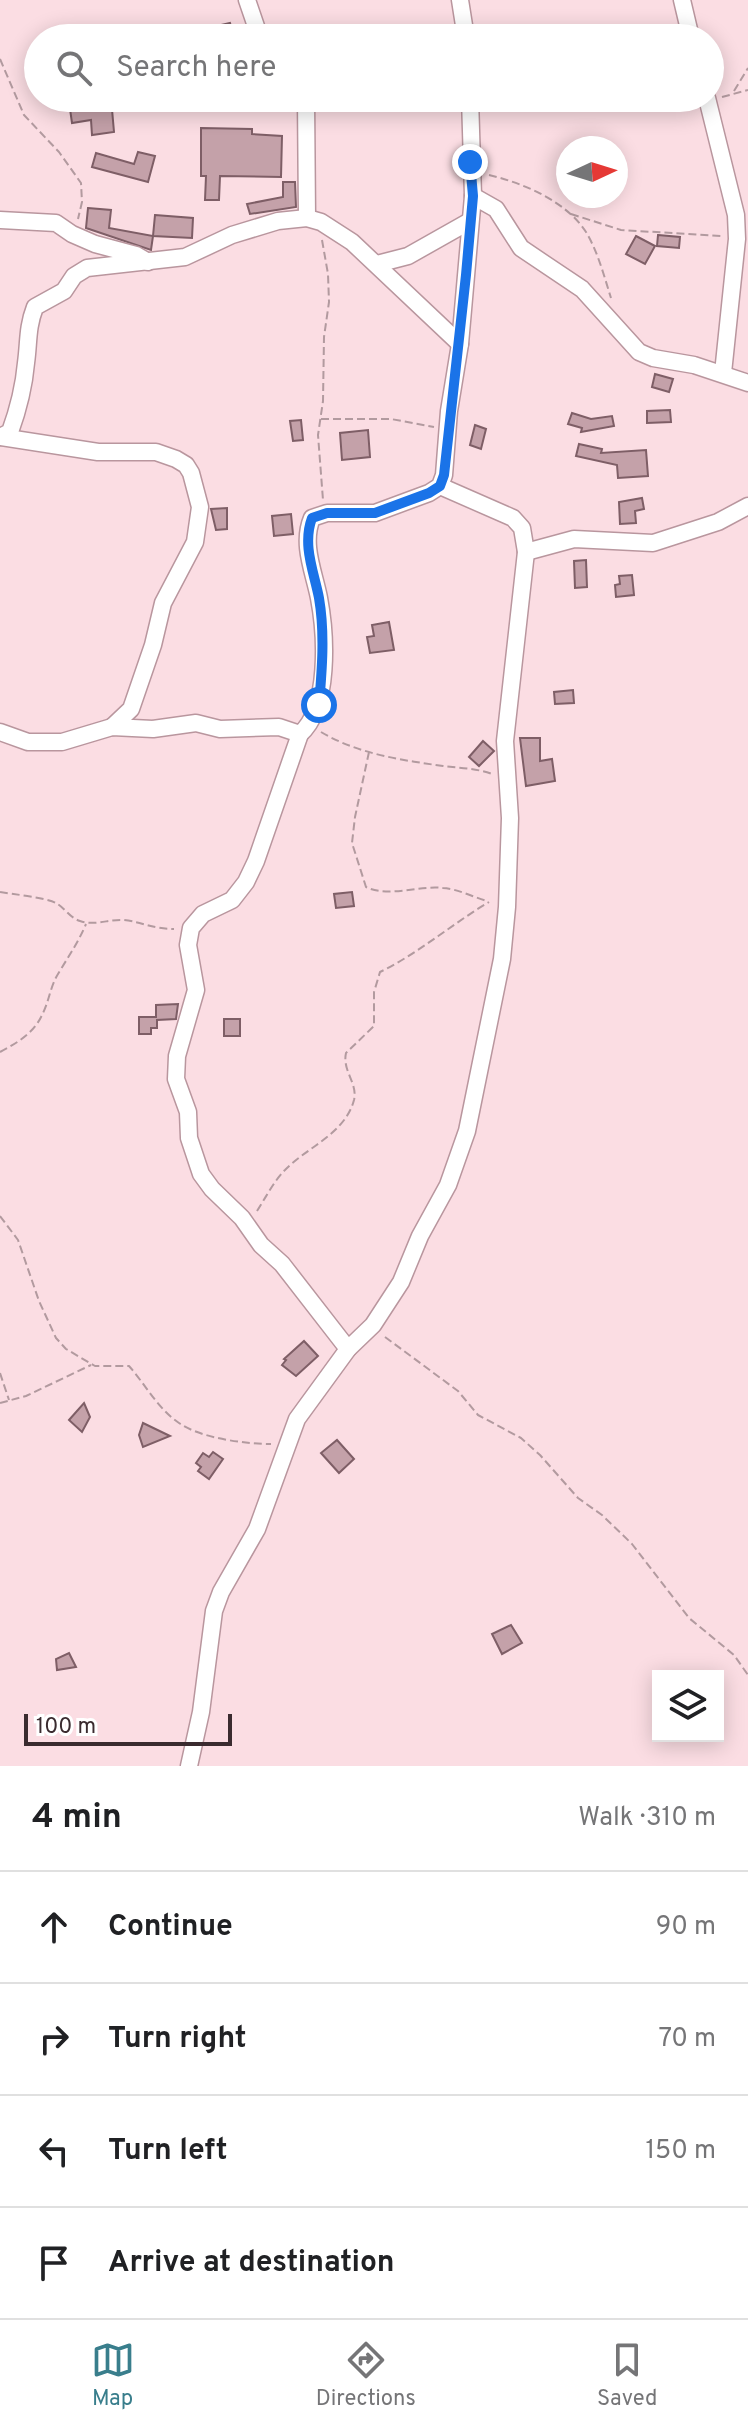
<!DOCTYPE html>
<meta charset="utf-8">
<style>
body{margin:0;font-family:Overpass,sans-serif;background:#f2f2f2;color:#202124}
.controls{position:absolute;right:24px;bottom:24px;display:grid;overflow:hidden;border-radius:0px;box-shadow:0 4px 20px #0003}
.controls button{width:72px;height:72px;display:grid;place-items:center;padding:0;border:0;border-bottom:2px solid #e0e0e0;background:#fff;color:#202124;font:40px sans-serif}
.compass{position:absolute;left:556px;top:136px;width:72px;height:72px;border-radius:50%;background:#fff;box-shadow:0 4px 20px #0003;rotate:86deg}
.scale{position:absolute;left:24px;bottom:20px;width:208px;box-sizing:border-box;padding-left:8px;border:4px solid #3a2b2f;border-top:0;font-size:22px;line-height:28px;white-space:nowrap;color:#3a2b2f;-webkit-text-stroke:6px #fff;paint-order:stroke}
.stop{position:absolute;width:24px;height:24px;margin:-18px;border:6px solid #1a73e8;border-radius:50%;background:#fff}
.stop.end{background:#1a73e8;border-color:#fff;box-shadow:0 2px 8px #0008}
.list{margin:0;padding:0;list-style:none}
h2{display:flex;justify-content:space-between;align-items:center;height:104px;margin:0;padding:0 32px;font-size:34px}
h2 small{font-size:26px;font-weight:400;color:#757577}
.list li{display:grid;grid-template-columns:52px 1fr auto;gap:24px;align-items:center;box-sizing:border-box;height:112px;padding:0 32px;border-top:2px solid #e0e0e0}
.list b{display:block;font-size:30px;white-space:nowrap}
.list em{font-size:26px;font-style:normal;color:#757577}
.icon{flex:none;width:44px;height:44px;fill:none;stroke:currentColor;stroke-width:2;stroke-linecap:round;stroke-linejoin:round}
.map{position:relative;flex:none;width:748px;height:1766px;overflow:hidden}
.search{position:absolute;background:#fff;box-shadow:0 4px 20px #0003;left:24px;right:24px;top:24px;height:88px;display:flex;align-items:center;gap:20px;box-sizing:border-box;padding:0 28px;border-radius:44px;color:#757577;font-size:30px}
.sheet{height:552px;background:#fff}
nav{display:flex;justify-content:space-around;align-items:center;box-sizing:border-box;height:112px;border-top:2px solid #e0e0e0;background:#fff;font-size:22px;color:#757577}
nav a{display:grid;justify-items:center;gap:4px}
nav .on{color:#397e8c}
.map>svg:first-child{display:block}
.building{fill:#c4a1a9;stroke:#7e5e66;stroke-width:2}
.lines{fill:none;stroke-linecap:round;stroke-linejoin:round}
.street-casing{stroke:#b9969e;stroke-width:19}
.path{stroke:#b29a9f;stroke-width:2;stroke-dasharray:8 4;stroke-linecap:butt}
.street{stroke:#fff;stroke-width:16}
.route{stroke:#1a73e8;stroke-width:10}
</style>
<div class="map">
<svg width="748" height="1766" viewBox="0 0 748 1766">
<rect width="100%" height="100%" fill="#fbdde3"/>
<g class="building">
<path d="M230 23 233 33 210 38 208 28Z"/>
<path d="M91 98H111L114 132 92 135 91 120 72 123 70 109 90 106Z"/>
<path d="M201 128 252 129V134L282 136 281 177 220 176 219 200H205L206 176H201Z"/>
<path d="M138 152 155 156 148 182 92 167 96 153 134 164Z"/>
<path d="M283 182H295L296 207 250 214 247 204 283 197Z"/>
<path d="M88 208 111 210 109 228 153 236 151 250 86 228Z"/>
<path d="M155 215 193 218 192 238 153 236Z"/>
<path d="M658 235 680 237 679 248 657 246Z"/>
<path d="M636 236 655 246 645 264 626 254Z"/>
<path d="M655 374 673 379 669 392 652 387Z"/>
<path d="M670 410 671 422 647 423V411Z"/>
<path d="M572 413 591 419 612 416 614 426 581 432 582 428 568 424Z"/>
<path d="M301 420 303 440 293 441 290 421Z"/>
<path d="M475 425 486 429 481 449 470 445Z"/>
<path d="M368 430 370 457 342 460 340 433Z"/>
<path d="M579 444 602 449 601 453 646 450 648 476 618 478 617 465 576 456Z"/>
<path d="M642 498 644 509 635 511 636 523 620 524 619 502Z"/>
<path d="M227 508V529L216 530 211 509Z"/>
<path d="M291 514 293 534 274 536 272 516Z"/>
<path d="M586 560 587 587 575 588 574 561Z"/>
<path d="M632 575 634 595 616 597 615 585 620 584 619 576Z"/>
<path d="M389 622 394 650 370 653 367 637 374 636 372 625Z"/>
<path d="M573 690 574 703 555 704 554 692Z"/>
<path d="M520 738H540V761L552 759 555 781 526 786Z"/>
<path d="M483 741 494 751 479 766 469 757Z"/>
<path d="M352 892 354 906 336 908 334 894Z"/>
<path d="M178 1004 176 1019 157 1020V1028H151V1034H139V1017H156V1005Z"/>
<rect x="224" y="1019" width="16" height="17"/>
<path d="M304 1341 318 1356 296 1376 282 1365 286 1360 284 1359Z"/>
<path d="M84 1403 90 1417 82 1432 69 1420Z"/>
<path d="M143 1423 170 1436 143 1447 139 1435Z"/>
<path d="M337 1440 354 1459 339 1473 321 1453Z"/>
<path d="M213 1452 223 1459 209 1479 198 1471 201 1467 196 1463 203 1453 209 1457Z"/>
<path d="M511 1625 522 1643 502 1654 492 1634Z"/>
<path d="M69 1653 76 1667 57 1670 56 1659Z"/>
</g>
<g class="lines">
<g class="street-casing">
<g id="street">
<path d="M247 0 260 38"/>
<path d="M460 0 466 38"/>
<path d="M682 0 691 38"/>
<path d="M306 98 307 218"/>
<path d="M707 98 736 215 737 239 723 373"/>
<path d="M473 196 496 209 521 248 582 289 639 352 653 358 694 365 748 383"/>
<path d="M0 220 56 223 72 234 95 244 136 255 148 262"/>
<path d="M377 264 408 256 470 221"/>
<path d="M0 437 10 432C18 410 24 386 26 363 29 341 27 328 35 307L64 291 74 276 87 268 185 257 232 235 278 221 307 218 321 222 352 242 460 344"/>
<path d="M1 437 98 452H156L176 459 186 465 191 473 200 507 195 542 163 603 153 645 131 709 112 727"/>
<path d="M526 552 574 539 653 543 718 522 748 506"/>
<path d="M0 732 28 742H62L112 727 153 729 196 723 220 729 279 727 300 734C330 708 326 635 319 598 314 572 301 544 312 518L327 513H375L429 493 440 486 444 475 449 411 460 344 473 196 470 98"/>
<path d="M300 734 256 861 246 882 232 900 203 914 191 928 188 945 196 990 177 1056 176 1079 188 1112 189 1138 201 1174 212 1189 242 1218 261 1245 282 1264 348 1349"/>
<path d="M189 1766 201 1712 214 1611 221 1592 257 1529 297 1419 348 1349 373 1325 401 1282 420 1236 448 1185 467 1131 502 959 507 907 510 818 505 741 526 552 522 528 513 518 440 486"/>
</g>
</g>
<g class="path">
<path d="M0 59 24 115 59 152 81 183 82 202 78 219"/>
<path d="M734 91 748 68"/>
<path d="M722 97 748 90"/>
<path d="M489 175C523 183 566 201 586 232 598 252 604 276 611 298"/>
<path d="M571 214 621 230 722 236"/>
<path d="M322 240 328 274 329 302 324 337 323 401 318 435 323 500"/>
<path d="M321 419H391L434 427"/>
<path d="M321 732C358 754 401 760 443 766 459 768 476 768 492 774"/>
<path d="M369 752 355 817 352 843 366 887C389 898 419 885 443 888 458 889 473 897 487 901"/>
<path d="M0 892C12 894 47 898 56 903 65 908 70 918 80 921 95 926 109 919 124 920 142 922 153 929 174 929"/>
<path d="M0 1052C17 1043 34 1033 42 1015 49 1002 50 987 58 974 68 957 78 943 86 924"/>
<path d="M257 1211C266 1197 274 1181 285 1170 307 1147 345 1134 354 1100 358 1083 342 1071 346 1053L374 1026V992L380 972C419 953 452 924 489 902"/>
<path d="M0 1216 18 1240 39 1301 56 1338 66 1349 95 1366H129C145 1384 158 1409 179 1423 200 1438 245 1444 271 1444"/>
<path d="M385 1337 458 1391 478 1415 521 1438 540 1455 578 1498 602 1515 632 1544 689 1618 734 1655 748 1675"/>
<path d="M0 1373 9 1400"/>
<path d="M0 1403 26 1396 91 1365"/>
</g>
<use href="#street" class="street"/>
</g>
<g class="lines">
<path class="route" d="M319 705C322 670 325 633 319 598 314 572 302 545 312 518L327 513H375L429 493 440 486 444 475 466 275 473 196 470 162"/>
</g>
</svg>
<div class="controls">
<button><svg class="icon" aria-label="layers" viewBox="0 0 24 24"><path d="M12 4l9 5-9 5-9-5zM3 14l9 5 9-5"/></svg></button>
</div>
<svg class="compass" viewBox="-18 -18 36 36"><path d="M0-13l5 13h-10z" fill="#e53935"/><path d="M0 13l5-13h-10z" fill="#757577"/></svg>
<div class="scale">100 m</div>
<div class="stop" style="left:319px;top:705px"></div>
<div class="stop end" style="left:470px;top:162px"></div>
<div class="search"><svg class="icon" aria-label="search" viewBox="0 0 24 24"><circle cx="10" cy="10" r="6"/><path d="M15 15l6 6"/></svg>Search here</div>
</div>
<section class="sheet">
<h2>4 min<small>Walk · 310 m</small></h2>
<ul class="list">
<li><svg class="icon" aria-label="ahead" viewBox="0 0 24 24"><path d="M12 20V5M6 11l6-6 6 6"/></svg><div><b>Continue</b></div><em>90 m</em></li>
<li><svg class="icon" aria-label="right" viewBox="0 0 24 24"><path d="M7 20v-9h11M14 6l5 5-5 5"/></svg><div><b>Turn right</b></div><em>70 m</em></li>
<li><svg class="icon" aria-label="left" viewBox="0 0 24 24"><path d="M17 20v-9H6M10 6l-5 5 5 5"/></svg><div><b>Turn left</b></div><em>150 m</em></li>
<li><svg class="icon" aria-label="arrive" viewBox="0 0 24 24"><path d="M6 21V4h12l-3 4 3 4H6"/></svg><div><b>Arrive at destination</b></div></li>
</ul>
</section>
<nav>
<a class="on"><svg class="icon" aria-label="map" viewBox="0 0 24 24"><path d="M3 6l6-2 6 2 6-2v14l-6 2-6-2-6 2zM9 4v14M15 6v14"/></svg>Map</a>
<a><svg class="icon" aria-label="directions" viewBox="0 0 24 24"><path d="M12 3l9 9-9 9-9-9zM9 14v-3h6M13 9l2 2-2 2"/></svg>Directions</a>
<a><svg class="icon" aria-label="saved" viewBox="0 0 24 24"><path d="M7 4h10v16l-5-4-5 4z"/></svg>Saved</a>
</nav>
